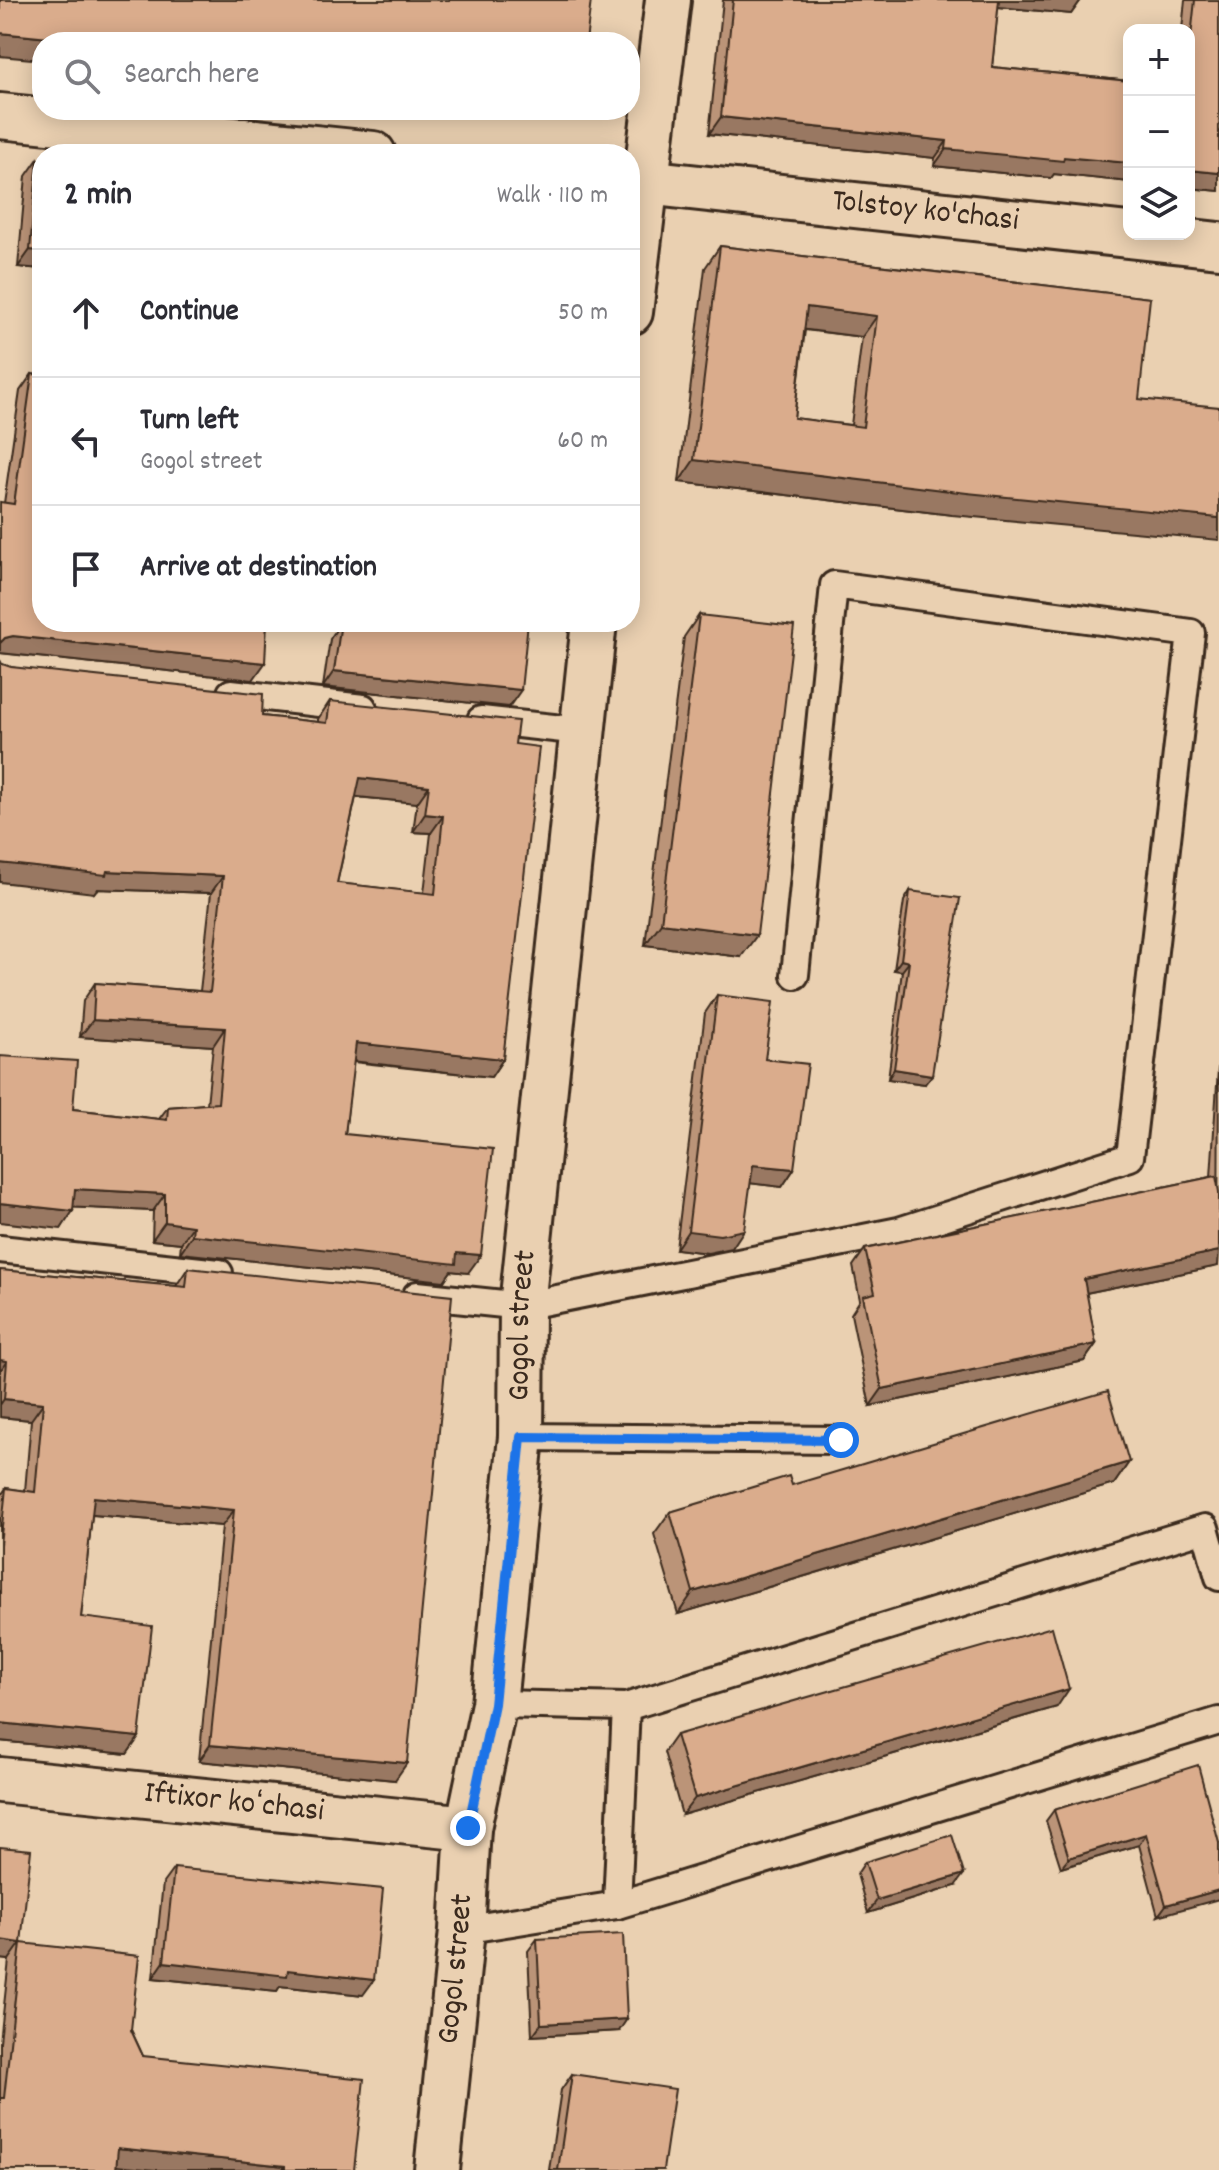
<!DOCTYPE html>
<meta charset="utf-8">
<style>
body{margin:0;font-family:Dekko,sans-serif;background:#f7f7f7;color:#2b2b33}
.controls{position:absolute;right:24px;top:24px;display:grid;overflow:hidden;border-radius:16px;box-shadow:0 4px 20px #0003}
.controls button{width:72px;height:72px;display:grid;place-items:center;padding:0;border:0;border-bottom:2px solid #e1e1e2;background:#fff;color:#2b2b33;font:40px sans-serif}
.stop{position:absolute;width:24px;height:24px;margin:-18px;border:6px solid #1a73e8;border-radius:50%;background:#fff}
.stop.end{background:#1a73e8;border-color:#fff;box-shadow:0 2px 8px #0008}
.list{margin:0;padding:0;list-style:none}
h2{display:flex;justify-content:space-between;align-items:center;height:104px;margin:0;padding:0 32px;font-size:34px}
h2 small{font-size:26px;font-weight:400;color:#7c7c81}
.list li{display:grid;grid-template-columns:52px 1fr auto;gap:24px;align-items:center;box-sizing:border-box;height:128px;padding:0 32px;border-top:2px solid #e1e1e2}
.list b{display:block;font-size:30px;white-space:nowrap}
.list p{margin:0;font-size:26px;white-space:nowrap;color:#7c7c81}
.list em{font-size:26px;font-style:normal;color:#7c7c81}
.icon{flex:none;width:44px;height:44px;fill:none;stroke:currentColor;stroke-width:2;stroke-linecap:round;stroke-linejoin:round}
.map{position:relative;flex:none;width:1219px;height:2170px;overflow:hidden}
.search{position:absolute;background:#fff;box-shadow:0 4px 20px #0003;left:32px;top:32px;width:608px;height:88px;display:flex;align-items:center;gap:20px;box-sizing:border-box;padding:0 28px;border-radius:32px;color:#7c7c81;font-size:30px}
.panel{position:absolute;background:#fff;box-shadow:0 4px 20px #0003;left:32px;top:144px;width:608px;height:488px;border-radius:32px}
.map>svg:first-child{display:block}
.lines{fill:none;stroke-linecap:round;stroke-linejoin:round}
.service-casing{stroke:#3b2a1e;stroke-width:32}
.minor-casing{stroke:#3b2a1e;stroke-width:50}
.secondary-casing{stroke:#3b2a1e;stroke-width:50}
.service{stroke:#ead0b1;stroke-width:26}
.minor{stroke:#ead0b1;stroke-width:44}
.secondary{stroke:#ead0b1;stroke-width:44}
.wall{fill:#bb9478;stroke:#3b2a1e;stroke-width:2;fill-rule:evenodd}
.shaded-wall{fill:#997862;stroke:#3b2a1e;stroke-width:2}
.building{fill:#daac8c;stroke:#3b2a1e;stroke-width:2;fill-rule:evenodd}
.route{stroke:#1a73e8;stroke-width:10}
.labels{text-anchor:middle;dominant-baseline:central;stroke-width:7;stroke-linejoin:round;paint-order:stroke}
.street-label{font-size:32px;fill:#3b2a1e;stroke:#ead0b1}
</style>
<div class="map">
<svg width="1219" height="2170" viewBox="0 0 1219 2170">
<rect width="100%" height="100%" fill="#ead0b1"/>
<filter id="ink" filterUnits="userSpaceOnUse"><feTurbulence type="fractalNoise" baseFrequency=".0125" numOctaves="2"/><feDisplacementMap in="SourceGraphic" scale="16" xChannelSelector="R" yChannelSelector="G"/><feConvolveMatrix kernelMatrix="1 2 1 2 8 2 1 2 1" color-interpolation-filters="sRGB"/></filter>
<g filter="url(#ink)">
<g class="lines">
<g class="service-casing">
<g id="service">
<path d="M231 693 363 708"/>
<path d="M481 720 581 731"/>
<path d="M0 1249 219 1273"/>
<path d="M417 1295 522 1306 899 1231 1130 1157 1191 633 834 585 795 975"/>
<path d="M521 1437 841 1440"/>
<path d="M494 1704 626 1707 1205 1528 1219 1577"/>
<path d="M617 1905 626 1707"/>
<path d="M462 1930 617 1905 1219 1721"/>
</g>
</g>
<g class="minor-casing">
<g id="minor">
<path d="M0 116 373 154"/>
<path d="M0 1780 468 1828"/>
</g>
</g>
<g class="secondary-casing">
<g id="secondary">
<path id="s1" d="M645 182 1219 245"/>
<path d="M630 312 668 0"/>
<path id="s2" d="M437 2170 462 1930 468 1828 494 1704 521 1437 522 1306 594 622"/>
</g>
</g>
<use href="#service" class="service"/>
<use href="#minor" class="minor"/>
<use href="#secondary" class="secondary"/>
</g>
<g class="wall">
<path d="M723 0H1081L1071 14 998 7 992 67 1129 81V182L1054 174 1051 178 934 166 935 158 709 134Z"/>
<path d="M1185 0H1219V191L1189 188V30H1182Z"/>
<path d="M38 159 42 269 18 267 26 176Z"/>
<path d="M720 246 1150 298 952 515 679 482 705 268ZM805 330 862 337 851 425 794 418Z"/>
<path d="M32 374 253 680 2 653 4 503 20 391Z"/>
<path d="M699 615 741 957 645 945 684 637Z"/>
<path d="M341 622 392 630V622H528L509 707 323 687 330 639Z"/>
<path d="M2 664 11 667 262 716 318 722V719L330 701 515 744 503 1059 491 1077 353 1062 345 1134 468 1273 451 1271 444 1281 180 1253 181 1243 152 1240 153 1211 73 1207 61 1229 73 1109 159 1119 168 1107 207 1104 213 1046 80 1037 83 1001 95 983 200 991 211 893 97 889 94 893ZM356 797 417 803 413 832 431 833 424 893 337 883Z"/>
<path d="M910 891 925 1084 888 1079 902 971 894 970 904 901Z"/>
<path d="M717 995 765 1059 794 1169 782 1187 750 1183 732 1248 708 1253 676 1249 705 1013Z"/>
<path d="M1219 1053 1218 1266 1086 1293 1096 1344 1084 1361 870 1406 851 1314 860 1300 853 1266 865 1249 1211 1177Z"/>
<path d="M188 1268 395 1780 199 1761 222 1526 92 1515 81 1617 139 1737 127 1754 0 1741V1497L6 1488 25 1491 31 1420 0 1417V1270L176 1286Z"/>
<path d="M1129 1462 1114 1484 678 1614 654 1534 670 1512 792 1485Z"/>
<path d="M1057 1707 682 1815 664 1752 676 1735Z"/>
<path d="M1054 1810 1219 1843 1158 1916 1139 1845 1061 1868 1046 1821Z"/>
<path d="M0 1847 21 1943 131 2030 143 2056 354 2170H155L116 2166 0 2170V2042L9 1960 0 1959Z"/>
<path d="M865 1862 955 1886 868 1913 857 1874Z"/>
<path d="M174 1868 363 1995 280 1986 277 1991 153 1978 163 1883Z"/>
<path d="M537 1939 619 2031 532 2036 528 1951Z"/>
<path d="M572 2074 663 2170H549L561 2090Z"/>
</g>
<g class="shaded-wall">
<path d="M993 0H1081L1071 14 988 6Z"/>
<path d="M0 33 88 42H42V60L0 56Z"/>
<path d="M508 110H569L565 116Z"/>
<path d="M721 117 947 141 935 158 709 134Z"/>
<path d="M946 149 1064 157 1129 163V182L1054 174 1051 178 934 166Z"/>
<path d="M1189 170 1219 173V191L1189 188Z"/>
<path d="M30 250 42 251V269L18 267Z"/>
<path d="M807 307 877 316 862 337 792 328Z"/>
<path d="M694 460 1219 518V540L952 515 679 482Z"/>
<path d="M13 636 265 663 253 680 0 653V643L5 638Z"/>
<path d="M334 671 521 690 509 707 323 687Z"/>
<path d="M360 778 429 786 417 803 348 796Z"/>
<path d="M425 814 443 816 431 833 413 832Z"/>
<path d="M0 863 107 871 223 876 211 893 97 889 94 893 0 882Z"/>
<path d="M661 923 757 935 741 957 645 945Z"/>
<path d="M901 960 909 962 902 971 894 970Z"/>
<path d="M93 1020 225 1028 213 1046 80 1037Z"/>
<path d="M356 1043 503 1059 491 1077 343 1060Z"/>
<path d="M894 1069 932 1075 925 1084 888 1079Z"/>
<path d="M753 1165 794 1169 782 1187 740 1182Z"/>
<path d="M75 1189 165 1194 153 1211 63 1207Z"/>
<path d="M0 1203 73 1211 61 1229 0 1222Z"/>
<path d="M165 1222 193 1226 181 1243 152 1240Z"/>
<path d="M744 1230 732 1248 708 1253 676 1249 688 1231Z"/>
<path d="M192 1235 457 1253 481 1255 468 1273 451 1271 444 1281 180 1253Z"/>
<path d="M1219 1251 1218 1266 1071 1296 1084 1279Z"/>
<path d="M1096 1344 1084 1361 870 1406 882 1389Z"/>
<path d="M0 1360 7 1361 0 1371Z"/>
<path d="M4 1399 43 1403 31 1420 0 1417V1405Z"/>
<path d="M1129 1462 1114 1484 678 1614 693 1592Z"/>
<path d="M94 1497 234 1510 222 1526 82 1514Z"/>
<path d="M1069 1689 1057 1707 682 1815 695 1798Z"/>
<path d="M0 1723 139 1737 127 1754 0 1741Z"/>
<path d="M210 1745 407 1763 395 1780 199 1761Z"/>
<path d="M1146 1834 1139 1845 1061 1868 1069 1858Z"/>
<path d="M964 1874 955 1886 868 1913 877 1900Z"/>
<path d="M1219 1890V1899L1158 1916 1166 1905Z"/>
<path d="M0 1940 21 1943 9 1960 0 1959Z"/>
<path d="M164 1962 288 1970 374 1980 363 1995 280 1986 277 1991 153 1978Z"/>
<path d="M627 2019 619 2031 532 2036 541 2024Z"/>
<path d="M118 2148 285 2166 282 2170H155L107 2165Z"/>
</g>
<g class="building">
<path d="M0 0H591L586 42H88L0 33Z"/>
<path d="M733 0H999L992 67 1129 81V163L1064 157 1063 161 946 149 947 141 721 117Z"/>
<path d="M1195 0H1219V173L1189 170V56Z"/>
<path d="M38 159 42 160V251L30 250Z"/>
<path d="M720 246 1150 298 1139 399 1219 407V518L967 493 694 460ZM807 307 877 316 863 427 794 418Z"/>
<path d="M32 374 42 375V622H267L265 663 13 636 5 638 0 643V502L14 504Z"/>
<path d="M699 615 794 626 757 935 661 923Z"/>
<path d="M341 622 403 631V622H528L521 690 334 671Z"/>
<path d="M0 660 2 664 11 667 263 694 262 716 327 723 330 701 518 721 515 744 539 747 503 1059 356 1043 345 1134 493 1149 481 1255 457 1253 456 1264 192 1235 193 1226 165 1222V1194L75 1189 73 1211 0 1203V1056L77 1061 73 1109 167 1120 168 1107 218 1103 225 1028 93 1020 95 983 210 992 223 876 107 871 106 875 0 863ZM360 778 429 786 425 814 443 816 435 894 337 883Z"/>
<path d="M910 891 960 898 932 1075 894 1069 909 962 901 960Z"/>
<path d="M717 995 773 1002 765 1059 808 1064 794 1169 753 1165 744 1230 720 1235 688 1231Z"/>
<path d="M1216 1176 1219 1192V1251L1084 1279 1096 1344 882 1389 863 1296 875 1293 865 1249Z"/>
<path d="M188 1268 452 1296 407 1763 210 1745 234 1510 94 1497 81 1617 152 1626 139 1737 0 1723V1545L6 1488 35 1492 43 1403 4 1399 7 1361 0 1360V1270L186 1287Z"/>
<path d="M1108 1391 1129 1462 693 1592 670 1512 789 1476 792 1485Z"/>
<path d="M1052 1627 1069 1689 695 1798 676 1735Z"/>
<path d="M1198 1765 1219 1843V1890L1166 1905 1146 1834 1069 1858 1054 1810Z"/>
<path d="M952 1835 964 1874 877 1900 865 1862Z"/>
<path d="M0 1847 31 1850 21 1943 0 1940Z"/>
<path d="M174 1868 383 1889 374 1980 288 1970 287 1976 164 1962Z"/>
<path d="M623 1934 627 2019 541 2024 537 1939Z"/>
<path d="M21 1943 139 1956 131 2030 143 2056 364 2079 354 2170H285V2166L118 2148 116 2170H0V2098H4Z"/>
<path d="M572 2074 675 2089 663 2170H558Z"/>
</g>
</g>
<g class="lines" filter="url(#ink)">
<path class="route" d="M468 1828 494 1704 521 1437 841 1440"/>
</g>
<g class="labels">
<g class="street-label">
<text stroke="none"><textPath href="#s1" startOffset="282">Tolstoy ko'chasi</textPath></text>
<text stroke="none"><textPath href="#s2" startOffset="850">Gogol street</textPath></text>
<text transform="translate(234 1804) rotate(6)">Iftixor koʻchasi</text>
<text stroke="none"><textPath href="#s2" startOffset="202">Gogol street</textPath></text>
</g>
</g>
</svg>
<div class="controls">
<button>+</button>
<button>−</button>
<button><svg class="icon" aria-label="layers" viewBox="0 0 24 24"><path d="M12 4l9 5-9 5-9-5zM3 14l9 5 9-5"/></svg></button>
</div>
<div class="stop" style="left:841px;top:1440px"></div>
<div class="stop end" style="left:468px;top:1828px"></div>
<div class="search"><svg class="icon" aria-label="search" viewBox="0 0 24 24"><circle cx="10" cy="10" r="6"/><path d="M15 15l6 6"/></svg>Search here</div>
<section class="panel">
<h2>2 min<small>Walk · 110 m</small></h2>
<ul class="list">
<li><svg class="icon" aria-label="ahead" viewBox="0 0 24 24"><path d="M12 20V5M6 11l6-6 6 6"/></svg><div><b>Continue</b></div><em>50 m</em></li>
<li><svg class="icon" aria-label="left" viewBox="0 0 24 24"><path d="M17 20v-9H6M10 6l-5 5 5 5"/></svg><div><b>Turn left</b><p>Gogol street</p></div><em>60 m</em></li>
<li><svg class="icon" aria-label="arrive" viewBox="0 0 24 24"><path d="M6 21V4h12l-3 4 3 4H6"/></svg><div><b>Arrive at destination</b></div></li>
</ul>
</section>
</div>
